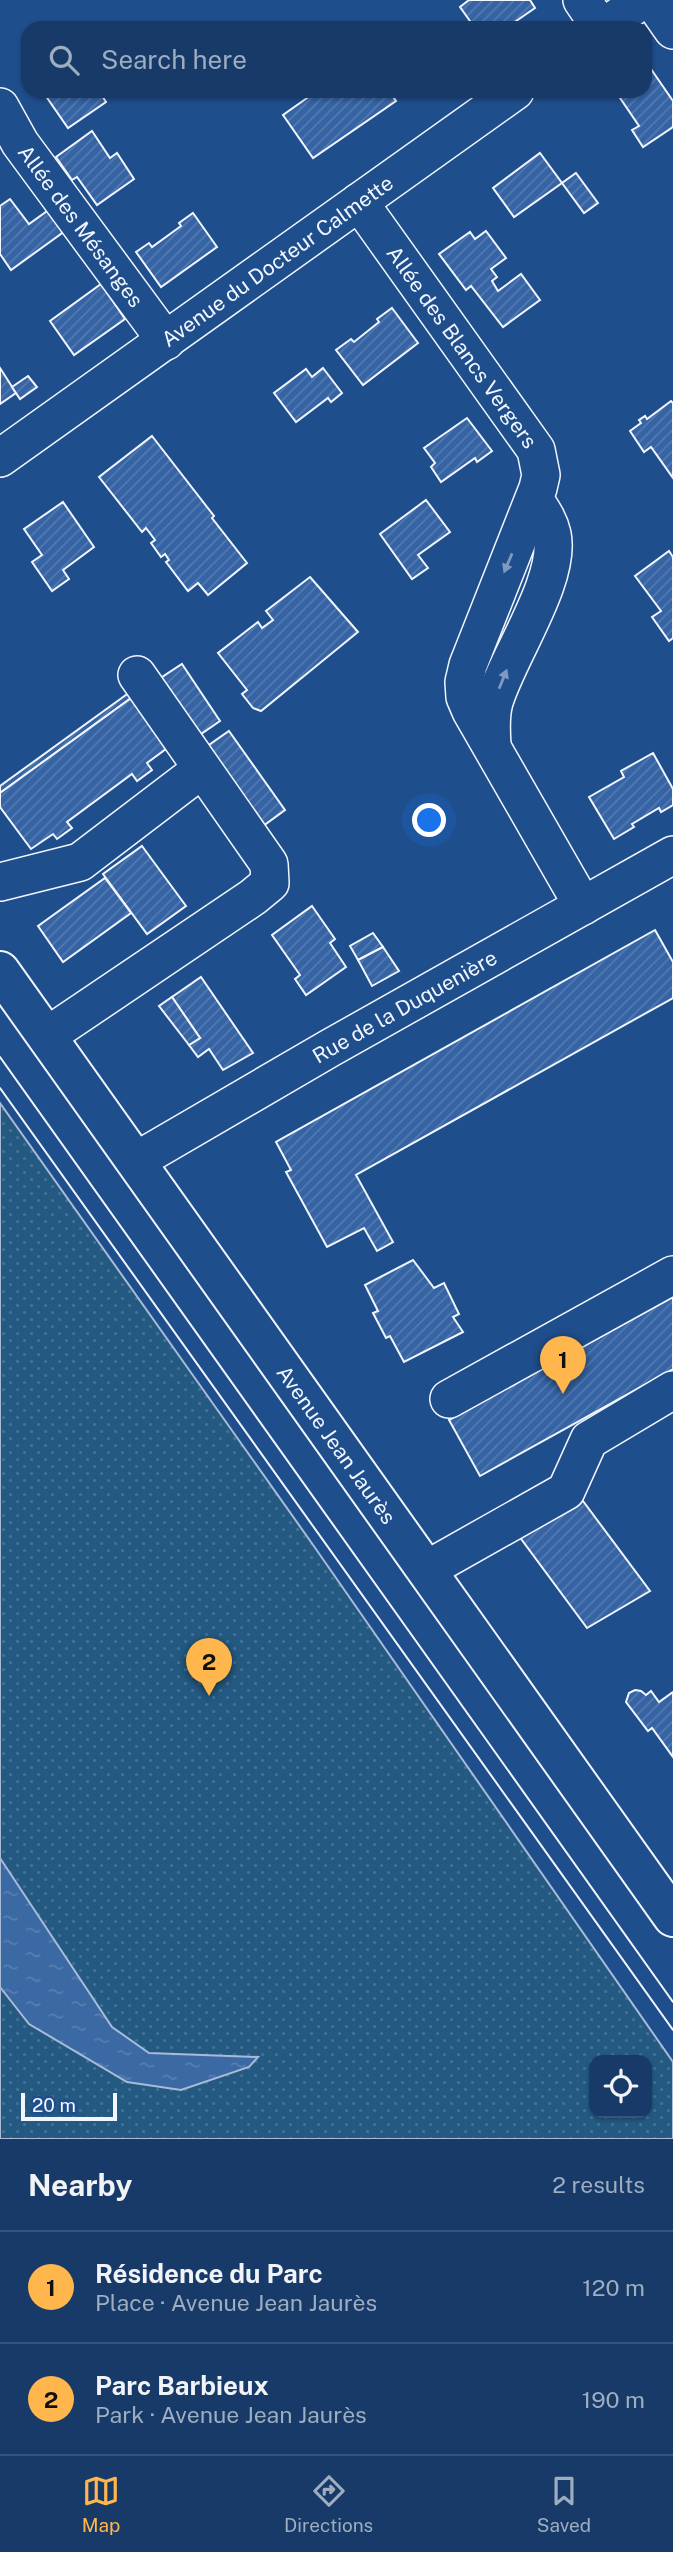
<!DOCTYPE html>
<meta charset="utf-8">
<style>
body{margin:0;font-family:"Public Sans",sans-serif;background:#20416f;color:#f1f3f6}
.controls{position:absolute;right:21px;bottom:21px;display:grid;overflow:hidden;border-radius:14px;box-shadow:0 2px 5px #0004}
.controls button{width:63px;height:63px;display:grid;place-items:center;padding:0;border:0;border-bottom:2px solid #36547d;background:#173a69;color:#f1f3f6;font:35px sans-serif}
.scale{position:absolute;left:21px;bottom:18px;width:96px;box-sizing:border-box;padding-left:7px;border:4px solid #f2f6ff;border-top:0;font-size:19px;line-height:24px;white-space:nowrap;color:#f2f6ff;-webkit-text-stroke:5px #1f4e8c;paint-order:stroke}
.you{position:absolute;left:430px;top:821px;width:24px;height:24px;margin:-18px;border:5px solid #fff;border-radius:50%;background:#1a73e8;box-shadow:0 0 0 10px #1a73e833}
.badge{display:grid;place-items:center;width:46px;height:46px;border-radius:50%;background:#ffb74d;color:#111;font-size:23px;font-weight:700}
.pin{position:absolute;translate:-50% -58px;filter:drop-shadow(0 2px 4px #0008)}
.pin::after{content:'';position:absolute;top:37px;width:24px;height:21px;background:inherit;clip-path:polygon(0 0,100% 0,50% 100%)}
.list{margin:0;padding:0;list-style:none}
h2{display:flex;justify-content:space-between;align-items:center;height:91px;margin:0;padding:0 28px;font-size:30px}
h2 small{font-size:23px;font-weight:400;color:#9eadc0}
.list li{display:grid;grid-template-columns:46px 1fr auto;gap:21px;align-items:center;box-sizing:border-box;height:112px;padding:0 28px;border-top:2px solid #36547d}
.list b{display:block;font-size:26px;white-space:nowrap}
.list p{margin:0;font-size:23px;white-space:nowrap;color:#9eadc0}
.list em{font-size:23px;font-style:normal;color:#9eadc0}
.icon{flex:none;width:38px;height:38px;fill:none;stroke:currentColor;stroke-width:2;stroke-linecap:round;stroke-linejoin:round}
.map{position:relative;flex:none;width:673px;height:2139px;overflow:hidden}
.search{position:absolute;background:#173a69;box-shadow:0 2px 5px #0004;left:21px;right:21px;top:21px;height:77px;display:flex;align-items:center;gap:18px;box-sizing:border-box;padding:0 24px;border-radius:21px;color:#9eadc0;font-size:26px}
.sheet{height:315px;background:#173a69}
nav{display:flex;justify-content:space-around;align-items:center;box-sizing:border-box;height:98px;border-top:2px solid #36547d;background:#173a69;font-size:19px;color:#9eadc0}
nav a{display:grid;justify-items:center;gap:4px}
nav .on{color:#ffb74d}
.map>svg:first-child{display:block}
.grass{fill:url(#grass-dots);stroke:#a8bbd7;stroke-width:2;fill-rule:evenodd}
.water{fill:url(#water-ripples);stroke:#a8bbd7;stroke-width:2}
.building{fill:url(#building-hatch);stroke:#f2f6ff;stroke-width:2}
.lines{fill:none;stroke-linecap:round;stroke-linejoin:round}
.minor-casing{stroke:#f2f6ff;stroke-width:40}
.major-casing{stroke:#f2f6ff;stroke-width:42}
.minor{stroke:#1f4e8c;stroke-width:37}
.major{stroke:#1f4e8c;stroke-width:38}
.tram{stroke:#f2f6ff;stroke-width:2}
.oneway{fill:#7e9ac0}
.labels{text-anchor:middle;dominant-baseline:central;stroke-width:5;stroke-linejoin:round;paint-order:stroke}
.street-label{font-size:21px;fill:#f2f6ff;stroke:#1f4e8c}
</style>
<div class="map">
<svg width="673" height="2139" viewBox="0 0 673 2139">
<defs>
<pattern id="grass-dots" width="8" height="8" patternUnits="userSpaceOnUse" patternTransform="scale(1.75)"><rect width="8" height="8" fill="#245a82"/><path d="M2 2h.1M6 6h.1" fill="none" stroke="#447295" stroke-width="1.8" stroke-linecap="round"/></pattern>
<pattern id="water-ripples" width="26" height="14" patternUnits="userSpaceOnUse" patternTransform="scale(1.75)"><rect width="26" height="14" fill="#3b69a3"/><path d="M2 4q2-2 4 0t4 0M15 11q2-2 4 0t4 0" fill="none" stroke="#587fb1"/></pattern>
<pattern id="building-hatch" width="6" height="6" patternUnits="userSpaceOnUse" patternTransform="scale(1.75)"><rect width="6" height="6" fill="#3563a3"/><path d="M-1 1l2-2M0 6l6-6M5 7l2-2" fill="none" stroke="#537ab1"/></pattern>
</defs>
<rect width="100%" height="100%" fill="#1f4e8c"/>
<path class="grass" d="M0 1103 311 1542 673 2062V2139H0ZM594 2060H647V2113H594Z"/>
<path class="water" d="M0 1858 112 2027 149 2053 258 2057 249 2067 181 2090 127 2082 29 2024 0 1987Z"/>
<g class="building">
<path d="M469 0H530L535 8 506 28H475L460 7Z"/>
<path d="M651 69 673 101V127L643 147 632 130 639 126 616 92 645 91V73Z"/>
<path d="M45 91H99L106 102 68 128 43 92Z"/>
<path d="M317 91H389L396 101 313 158 283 115Z"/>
<path d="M92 131 110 158 117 153 134 179 97 205 77 177 72 180 56 157Z"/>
<path d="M540 153 562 183 514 217 493 188Z"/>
<path d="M576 173 598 203 584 213 562 183Z"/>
<path d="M10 199 29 224 50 209 65 231 11 270 0 254V206Z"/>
<path d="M193 213 217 247 161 287 136 252 149 243 152 247 181 226 179 223Z"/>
<path d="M486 231 506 258 491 269 497 277 492 281 498 291 521 274 540 300 503 327 471 286 466 290 439 254 470 232 475 239Z"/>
<path d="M101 284 125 319 74 355 50 321Z"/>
<path d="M392 308 418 343 363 385 336 350 351 339 354 342 379 322 377 319Z"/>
<path d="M0 368 16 393 0 404Z"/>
<path d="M323 368 342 393 331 402 328 398 296 422 274 393 306 369 312 377Z"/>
<path d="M28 376 37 387 20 399 12 387Z"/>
<path d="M671 401 673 403V478L651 447 644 452 630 431 641 423 639 420 645 416 647 419Z"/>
<path d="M467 418 492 451 477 462 475 458 441 482 431 467 435 463 424 448Z"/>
<path d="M152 436 214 516 212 518 247 563 208 595 198 583 188 591 166 562 169 560 165 554 161 557 151 543 155 540 146 528 142 532 99 477Z"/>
<path d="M426 500 450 532 418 555 428 568 412 579 380 534Z"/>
<path d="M63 502 94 547 63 570 69 579 52 591 32 562 42 555 24 529Z"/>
<path d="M669 551 673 557V638L669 641 652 617 661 611 635 576Z"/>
<path d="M310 577 358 632 261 711 253 708 242 694 247 690 218 653 258 622 262 628 273 620 266 611Z"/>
<path d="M182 664 220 721 198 736 159 679Z"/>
<path d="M130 692 134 696 0 793V786Z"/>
<path d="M134 696 170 746 147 763 152 770 137 781 132 774 67 822 72 828 57 839 53 834 31 849 0 807V793Z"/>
<path d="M229 731 285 810 263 826 206 747Z"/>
<path d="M653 753 673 789V805L661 812 659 808 632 824 634 827 614 839 589 797 624 777 621 771Z"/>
<path d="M142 846 186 906 147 934 103 874Z"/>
<path d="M105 878 131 913 63 962 38 926Z"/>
<path d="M312 906 335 939 330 943 346 967 306 995 295 979 300 975 272 935Z"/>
<path d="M655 930 673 962V998L356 1175 393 1242 377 1251 364 1228 327 1247 286 1172 291 1170 276 1142Z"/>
<path d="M373 933 383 947 358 960 350 946Z"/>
<path d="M383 947 399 971 372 986 358 960Z"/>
<path d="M201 977 253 1053 223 1070 209 1049 198 1057 189 1045 200 1038 172 997Z"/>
<path d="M172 997 200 1038 189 1045 159 1006Z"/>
<path d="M413 1260 434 1288 444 1283 459 1314 453 1317 463 1332 404 1362 390 1336 386 1338 373 1313 378 1311 365 1285Z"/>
<path d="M673 1297V1369L480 1476 449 1420Z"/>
<path d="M583 1501 650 1591 587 1628 519 1536Z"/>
<path d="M635 1690 641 1691 646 1695 651 1691 659 1702 673 1692V1757L652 1728 648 1731 626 1702 629 1693Z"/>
</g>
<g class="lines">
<g class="minor-casing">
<g id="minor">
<path d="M582 0 601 28"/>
<path d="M652 0 673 30"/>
<path d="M603 28 642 0"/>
<path id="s1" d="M0 107 20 143 166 341"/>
<path id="s2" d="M359 202 536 450 541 475 538 488 468 665 464 682 465 697 471 711 583 906"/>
<path id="s3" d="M0 458 515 91"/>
<path d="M492 745C491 731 490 716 494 702 507 657 562 579 552 534 549 521 542 511 535 500"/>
<path d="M0 882 80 862 202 769"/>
<path d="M47 1036 253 897 270 883 269 864 137 675"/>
<path id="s4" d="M136 1161 330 1048 673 855"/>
<path d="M449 1399 673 1275"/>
<path d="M426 1570 566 1491 589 1440 673 1390"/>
</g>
</g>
<g class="major-casing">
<g id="major">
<path id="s5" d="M0 971 673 1917"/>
</g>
</g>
<use href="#minor" class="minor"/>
<use href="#major" class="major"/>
<g class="tram">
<path d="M0 1057 673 2002"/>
<path d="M0 1088 673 2030"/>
</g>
</g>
<defs><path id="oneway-solid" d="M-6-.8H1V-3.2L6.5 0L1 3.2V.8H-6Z" transform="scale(1.75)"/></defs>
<g class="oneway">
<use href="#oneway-solid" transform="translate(508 563) rotate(113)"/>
<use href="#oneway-solid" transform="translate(503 679) rotate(-68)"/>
</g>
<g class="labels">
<g class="street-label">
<text stroke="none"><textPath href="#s1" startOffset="144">Allée des Mésanges</textPath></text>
<text stroke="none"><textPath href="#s3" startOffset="340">Avenue du Docteur Calmette</textPath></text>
<text stroke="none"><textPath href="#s2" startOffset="178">Allée des Blancs Vergers</textPath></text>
<text stroke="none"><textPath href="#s4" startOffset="310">Rue de la Duquenière</textPath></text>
<text stroke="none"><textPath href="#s5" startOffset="581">Avenue Jean Jaurès</textPath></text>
</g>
</g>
</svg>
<div class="controls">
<button><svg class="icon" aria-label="locate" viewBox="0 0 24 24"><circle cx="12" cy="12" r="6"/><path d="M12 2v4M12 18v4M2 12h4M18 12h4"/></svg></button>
</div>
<div class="scale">20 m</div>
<div class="you"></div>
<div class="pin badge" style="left:563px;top:1394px">1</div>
<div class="pin badge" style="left:209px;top:1696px">2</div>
<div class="search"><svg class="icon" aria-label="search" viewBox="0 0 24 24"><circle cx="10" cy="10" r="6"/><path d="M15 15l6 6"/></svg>Search here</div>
</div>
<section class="sheet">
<h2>Nearby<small>2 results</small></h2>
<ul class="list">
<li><span class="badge">1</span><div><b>Résidence du Parc</b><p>Place · Avenue Jean Jaurès</p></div><em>120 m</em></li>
<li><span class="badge">2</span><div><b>Parc Barbieux</b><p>Park · Avenue Jean Jaurès</p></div><em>190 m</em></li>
</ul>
</section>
<nav>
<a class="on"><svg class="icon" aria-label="map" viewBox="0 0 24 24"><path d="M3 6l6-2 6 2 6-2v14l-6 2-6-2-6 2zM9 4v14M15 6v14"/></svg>Map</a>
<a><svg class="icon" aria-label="directions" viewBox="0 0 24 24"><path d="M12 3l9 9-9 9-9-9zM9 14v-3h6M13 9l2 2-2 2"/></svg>Directions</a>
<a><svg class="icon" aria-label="saved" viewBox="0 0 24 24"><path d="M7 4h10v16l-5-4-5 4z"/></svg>Saved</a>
</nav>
